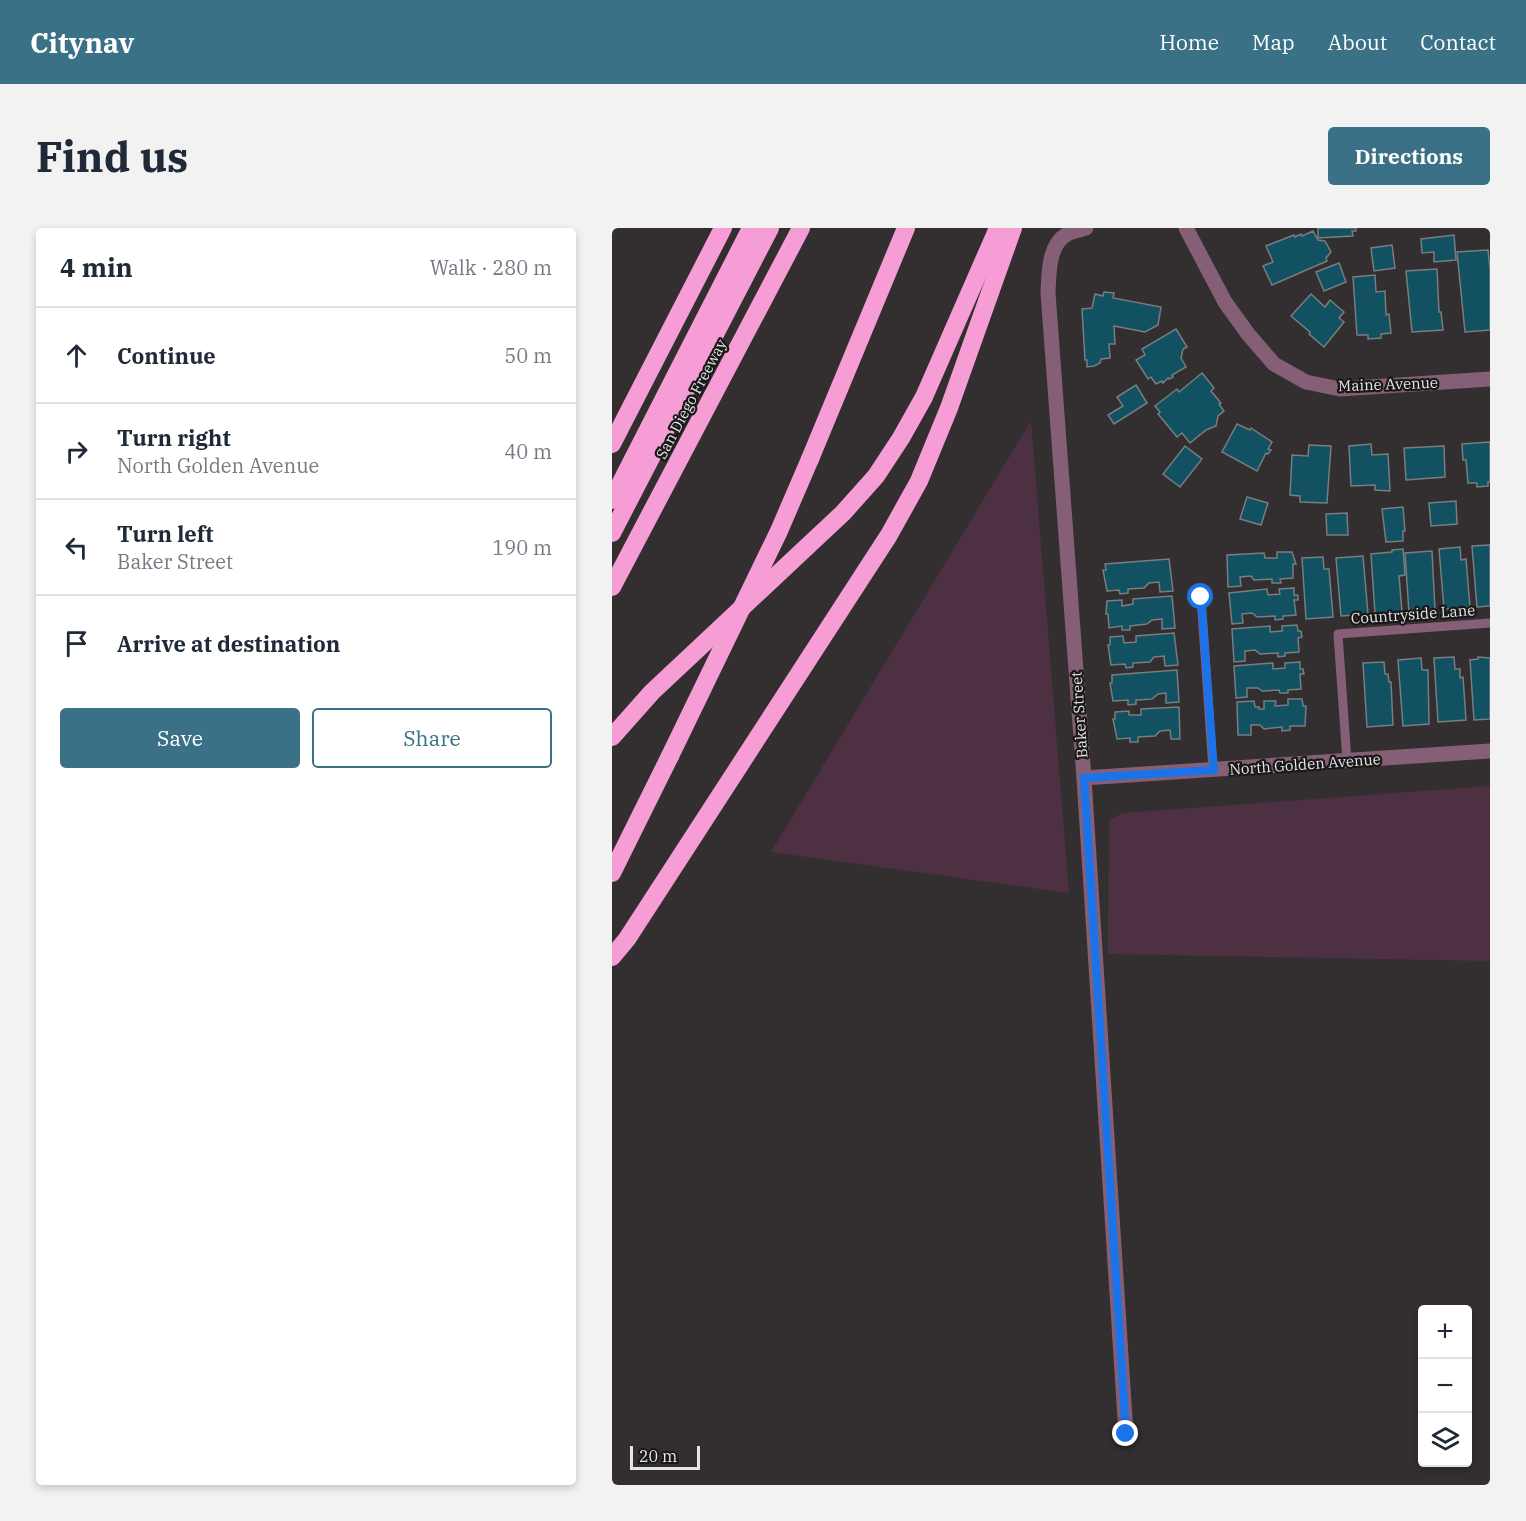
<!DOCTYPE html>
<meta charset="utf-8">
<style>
body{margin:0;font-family:"IBM Plex Serif",serif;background:#f2f2f3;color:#1f2937}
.controls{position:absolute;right:18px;bottom:18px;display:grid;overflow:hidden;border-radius:6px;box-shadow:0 3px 9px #0003}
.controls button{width:54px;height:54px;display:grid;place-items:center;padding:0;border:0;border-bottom:2px solid #e0e1e3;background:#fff;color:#1f2937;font:30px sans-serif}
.scale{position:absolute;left:18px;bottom:15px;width:70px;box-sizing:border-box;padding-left:6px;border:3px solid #e7e4e6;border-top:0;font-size:16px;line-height:21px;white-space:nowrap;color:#e7e4e6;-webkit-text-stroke:4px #191819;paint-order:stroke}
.stop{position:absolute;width:18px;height:18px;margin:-14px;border:4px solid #1a73e8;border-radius:50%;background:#fff}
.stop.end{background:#1a73e8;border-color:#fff;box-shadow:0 2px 6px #0008}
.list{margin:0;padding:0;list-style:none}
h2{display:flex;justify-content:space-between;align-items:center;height:78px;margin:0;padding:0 24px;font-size:26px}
h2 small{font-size:20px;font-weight:400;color:#747a83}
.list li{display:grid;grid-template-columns:39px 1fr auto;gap:18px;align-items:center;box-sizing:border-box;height:96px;padding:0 24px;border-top:2px solid #e0e1e3}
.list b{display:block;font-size:22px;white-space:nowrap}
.list p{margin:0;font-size:20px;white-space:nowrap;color:#747a83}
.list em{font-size:20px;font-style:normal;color:#747a83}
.actions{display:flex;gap:12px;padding:18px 24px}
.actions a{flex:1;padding:14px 0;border:2px solid #3a7186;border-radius:6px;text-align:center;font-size:21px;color:#3a7186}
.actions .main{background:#3a7186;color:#fff}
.icon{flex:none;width:33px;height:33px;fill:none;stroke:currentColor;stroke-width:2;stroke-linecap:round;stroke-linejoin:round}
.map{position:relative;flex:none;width:878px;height:1257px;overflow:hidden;border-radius:6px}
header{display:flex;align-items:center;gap:36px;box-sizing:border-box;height:84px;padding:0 30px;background:#3a7186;color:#fff}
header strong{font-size:28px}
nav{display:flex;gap:33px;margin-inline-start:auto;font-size:21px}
.intro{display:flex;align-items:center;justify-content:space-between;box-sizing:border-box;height:144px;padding:0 36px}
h1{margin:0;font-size:42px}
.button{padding:15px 27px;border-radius:6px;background:#3a7186;color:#fff;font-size:21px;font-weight:700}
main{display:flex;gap:36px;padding:0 36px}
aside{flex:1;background:#fff;border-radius:6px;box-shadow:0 3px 9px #0003}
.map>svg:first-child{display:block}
.green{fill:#4d3142}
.building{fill:#115161;stroke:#787d7f;stroke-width:1.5}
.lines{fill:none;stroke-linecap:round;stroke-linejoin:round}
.lane{stroke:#845f76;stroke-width:9}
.street{stroke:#845f76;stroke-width:15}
.highway{stroke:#f69dd5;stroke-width:18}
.highway-bridge{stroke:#f69dd5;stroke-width:18}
.route{stroke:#1a73e8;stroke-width:8}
.labels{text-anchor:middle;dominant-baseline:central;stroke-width:4.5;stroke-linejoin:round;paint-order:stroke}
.street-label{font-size:15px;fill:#e7e4e6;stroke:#191819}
</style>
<header>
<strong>Citynav</strong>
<nav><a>Home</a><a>Map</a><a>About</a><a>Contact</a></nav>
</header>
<div class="intro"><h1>Find us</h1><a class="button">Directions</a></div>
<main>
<aside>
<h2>4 min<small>Walk · 280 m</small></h2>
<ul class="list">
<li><svg class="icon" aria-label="ahead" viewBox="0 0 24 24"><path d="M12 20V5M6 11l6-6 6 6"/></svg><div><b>Continue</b></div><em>50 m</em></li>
<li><svg class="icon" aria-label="right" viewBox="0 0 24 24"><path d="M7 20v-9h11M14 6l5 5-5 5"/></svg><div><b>Turn right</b><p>North Golden Avenue</p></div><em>40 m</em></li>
<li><svg class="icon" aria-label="left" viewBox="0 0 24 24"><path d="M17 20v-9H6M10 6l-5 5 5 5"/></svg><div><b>Turn left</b><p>Baker Street</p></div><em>190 m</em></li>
<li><svg class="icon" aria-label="arrive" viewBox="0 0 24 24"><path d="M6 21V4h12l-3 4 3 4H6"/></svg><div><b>Arrive at destination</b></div></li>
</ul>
<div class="actions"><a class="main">Save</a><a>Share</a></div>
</aside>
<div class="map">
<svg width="878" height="1257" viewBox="0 0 878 1257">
<rect width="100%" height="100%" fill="#332f31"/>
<g class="green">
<path d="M419 193 457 665 159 624Z"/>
<path d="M878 558V733L496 726 497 592 511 585Z"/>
</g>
<g class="building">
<path d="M706 0H744V3H740L741 8 706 10Z"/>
<path d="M701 3 706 12 713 13 719 24 714 30 715 33 660 57 651 38 661 34 654 18 682 7 683 9 689 6 690 8Z"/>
<path d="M842 7 844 32 822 34V24L810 25 809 11Z"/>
<path d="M780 17 783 40 762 43 759 20Z"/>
<path d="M876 22 878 41V102L853 104 845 24Z"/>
<path d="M727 35 734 54 712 63 704 44Z"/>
<path d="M825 41 827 84H829L831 102 800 104 794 43Z"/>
<path d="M763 47 764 64 773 63 774 87 777 86 779 105 769 106V110L756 111V107H745L741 49Z"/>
<path d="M492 64 502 65 501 70 549 79 546 97 533 104 502 98 503 116H497L498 130 489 131 488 135 482 138 475 139V132H473L470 81 480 80 483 66 491 68Z"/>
<path d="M699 66 713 79 718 72 732 84 727 90 732 94 712 119 697 106 698 104 679 88Z"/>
<path d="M564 101 575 119 571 121 569 130 574 139 560 147 561 149 557 151 556 150 551 155 550 153 544 156 539 149 536 151 524 132 533 127 530 121Z"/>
<path d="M590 145 602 160 599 163 609 175 607 176 612 183 606 188 604 198 594 202 578 215 570 205 565 209 546 186 548 184 543 178 565 161 567 164Z"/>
<path d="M524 157 535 175 502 196 496 187 511 178 505 169Z"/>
<path d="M625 196 638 202 639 200 660 214 656 221 659 222 656 226 654 225 645 243 610 224Z"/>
<path d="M878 214V254H876V258L865 259V255H856L854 232H851L850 216Z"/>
<path d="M759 216 760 227 776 226 778 263 763 262V257L739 258 737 218Z"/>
<path d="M697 217 719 218 715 275 688 274V268L678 267 680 227 696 228Z"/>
<path d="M573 218 590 231 568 259 551 246Z"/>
<path d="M832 218 833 249 794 252 792 220Z"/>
<path d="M635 269 656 275 649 297 628 291Z"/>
<path d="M844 273 845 296 819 298 817 275Z"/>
<path d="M791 279 793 303H791V313L774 314 770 281Z"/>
<path d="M735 285 736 307H715L714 286Z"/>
<path d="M878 317V378L865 379 860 318Z"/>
<path d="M848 319 849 332 854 331 858 379 832 381 827 321Z"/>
<path d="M791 321 793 347 787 348 790 384 763 386 759 326 780 324V322Z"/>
<path d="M820 323 823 382 797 385 793 325Z"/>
<path d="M665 324H680L684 336H681V350L668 351 669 355H660V351L642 352 639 348 628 349 629 358 616 359 615 327 652 325 653 330H665Z"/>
<path d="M751 328 756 386 729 388 724 330Z"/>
<path d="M711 329 712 341H717L721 389 694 391 690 330Z"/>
<path d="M557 331 561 363 548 364 547 354 537 355 532 360 516 361V365L508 366 507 362 495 363 491 342H494L493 336Z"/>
<path d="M682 360V367H686V372H682L684 387 671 388V391L663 392V388L645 389 640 385 630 386 631 395 620 396 617 365 655 361 656 367 668 366 667 361Z"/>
<path d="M560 368 563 400 550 401V391L540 392 535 396 518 398V402H510V398L497 400 496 386H494L495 373 510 372V378L521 376V371Z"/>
<path d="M685 397 686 403H689L690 409 686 410 687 424 673 425V428L666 429V425L648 426 643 422 633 423V433L622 434 620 401 658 398V404L670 403V398Z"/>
<path d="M562 405 566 437 553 438 552 428 542 429 538 434 521 435V439L514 440 513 436 499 437 496 417H498V409L511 408 512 415 524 414V408Z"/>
<path d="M842 429 843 441H848V450L851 449 854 492 826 494 822 430Z"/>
<path d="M866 429 878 430V491L862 492 858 432 866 431Z"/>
<path d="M809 430 810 442H816L817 496 791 498 786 432Z"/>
<path d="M688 434V441H691L692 446H688L689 461 676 462V465H668L667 462 650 463 646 460H635V469L624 470 622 438 661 435V441L673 440V435Z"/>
<path d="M772 434 773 446H776L777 454H779L781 497 755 499 751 435Z"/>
<path d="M565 442 567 474 554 475V465L546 466 540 471 524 472V476L516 477V472L501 473 498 455H500V447Z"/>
<path d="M676 471H690L691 478H694L693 498H678V502L670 503V499L652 501 648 497H639V507H626L625 474 642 473 643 479H647V481H652V473H664L663 478 676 477Z"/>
<path d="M567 479 568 511H559L558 502 548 503 543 508 526 509V514H518V510L505 511 501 491H503V484L517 483V487H529V481Z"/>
</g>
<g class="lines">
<g class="lane">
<path d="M589 369 601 542"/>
<path d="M735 533 726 406 878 395"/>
</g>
<g class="street">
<path d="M474 0C468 2 461 3 455 6 436 17 437 46 436 65L472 550 514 1206"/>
<path d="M574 0 613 74 636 106 662 136 694 154 728 161 878 151"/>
<path d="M472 550 878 523"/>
</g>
<g class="highway">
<path d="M0 216 111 0"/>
<path d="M198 231 294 0"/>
<path d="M0 272 139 0"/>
<path d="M0 305 158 0"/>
<path d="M0 359 189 0"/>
<path d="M0 509 40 464 231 285 264 248 289 210 312 169 386 0"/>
<path d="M0 645 58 528"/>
<path d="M0 729 15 711 277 307 307 253 337 180 401 0"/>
</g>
<path class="highway-bridge" d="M58 528 167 303 198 231"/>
</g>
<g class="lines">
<path class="route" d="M514 1206 472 550 602 542 589 369"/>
</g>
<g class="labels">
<g class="street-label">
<text transform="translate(776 156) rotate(-2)">Maine Avenue</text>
<text transform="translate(79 171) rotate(-62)">San Diego Freeway</text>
<text transform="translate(801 386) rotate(-4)">Countryside Lane</text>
<text transform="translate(467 487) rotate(-94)">Baker Street</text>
<text transform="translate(693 536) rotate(-4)">North Golden Avenue</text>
</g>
</g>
</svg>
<div class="controls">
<button>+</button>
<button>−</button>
<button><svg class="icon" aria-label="layers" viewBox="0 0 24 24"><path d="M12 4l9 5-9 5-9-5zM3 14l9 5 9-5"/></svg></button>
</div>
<div class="scale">20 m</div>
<div class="stop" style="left:589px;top:369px"></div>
<div class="stop end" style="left:514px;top:1206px"></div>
</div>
</main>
